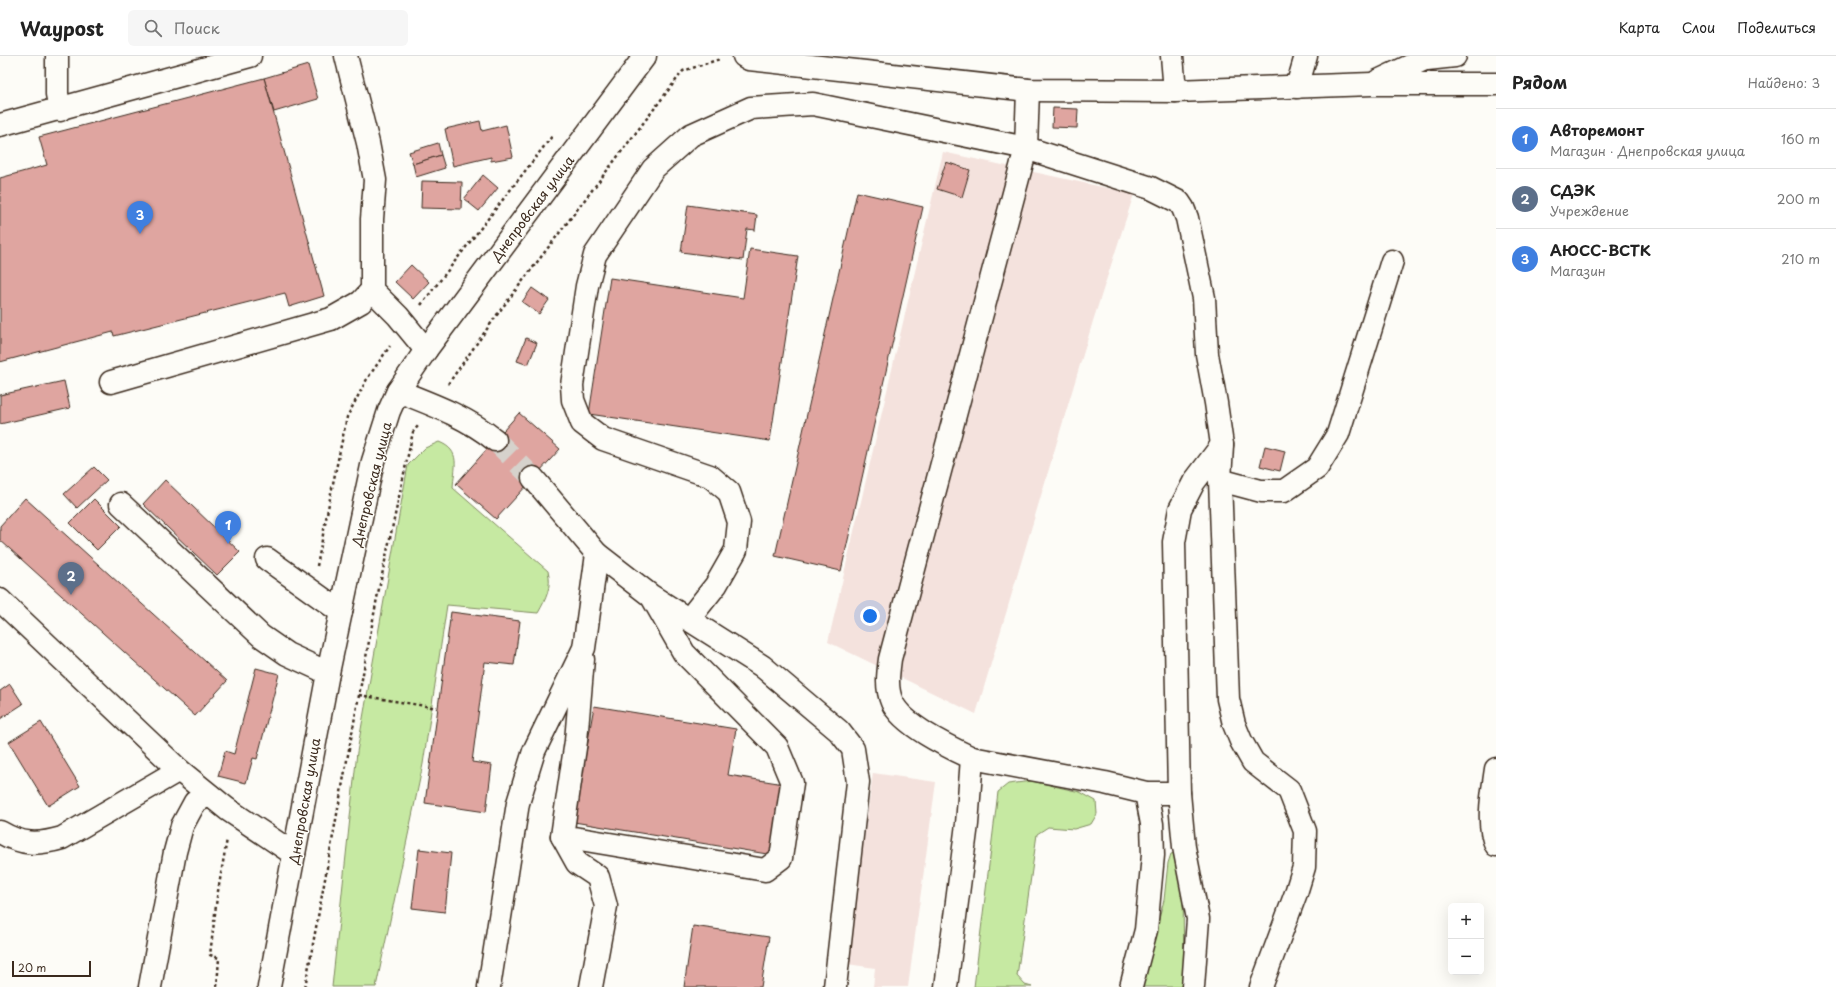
<!DOCTYPE html>
<html lang="ru">
<meta charset="utf-8">
<style>
body{margin:0;font-family:"Playpen Sans",sans-serif;background:#f6f6f6;color:#222}
.controls{position:absolute;right:12px;bottom:12px;display:grid;overflow:hidden;border-radius:6px;box-shadow:0 4px 16px #0002}
.controls button{width:36px;height:36px;display:grid;place-items:center;padding:0;border:0;border-bottom:1px solid #e0e0e0;background:#fff;color:#222;font:20px sans-serif}
.scale{position:absolute;left:12px;bottom:10px;width:79px;box-sizing:border-box;padding-left:4px;border:2px solid #3b2a1e;border-top:0;font-size:11px;line-height:14px;white-space:nowrap;color:#3b2a1e;-webkit-text-stroke:3px #fdfcf7;paint-order:stroke}
.you{position:absolute;left:870px;top:560px;width:14px;height:14px;margin:-10px;border:3px solid #fff;border-radius:50%;background:#1a73e8;box-shadow:0 0 0 6px #1a73e833}
.badge{display:grid;place-items:center;width:26px;height:26px;border-radius:50%;background:#0b8043;color:#fff;font-size:13px;font-weight:700}
.pin{position:absolute;translate:-50% -33px;filter:drop-shadow(0 1px 2px #0008)}
.pin::after{content:'';position:absolute;top:21px;width:14px;height:12px;background:inherit;clip-path:polygon(0 0,100% 0,50% 100%)}
.list{margin:0;padding:0;list-style:none}
h2{display:flex;justify-content:space-between;align-items:center;height:52px;margin:0;padding:0 16px;font-size:17px}
h2 small{font-size:13px;font-weight:400;color:#767676}
.list li{display:grid;grid-template-columns:26px 1fr auto;gap:12px;align-items:center;box-sizing:border-box;height:60px;padding:0 16px;border-top:1px solid #e0e0e0}
.list b{display:block;font-size:15px;white-space:nowrap}
.list p{margin:0;font-size:13px;white-space:nowrap;color:#767676}
.list em{font-size:13px;font-style:normal;color:#767676}
.icon{flex:none;width:22px;height:22px;fill:none;stroke:currentColor;stroke-width:2;stroke-linecap:round;stroke-linejoin:round}
.map{position:relative;flex:none;width:1496px;height:931px;overflow:hidden}
header{display:flex;align-items:center;gap:24px;box-sizing:border-box;height:56px;padding:0 20px;background:#fff;border-bottom:1px solid #e0e0e0}
header strong{font-size:19px}
nav{display:flex;gap:22px;margin-inline-start:auto;font-size:14px}
.search{width:280px;height:36px;background:#f6f6f6;display:flex;align-items:center;gap:10px;box-sizing:border-box;padding:0 14px;border-radius:6px;color:#767676;font-size:15px}
main{display:flex}
aside{flex:1;background:#fff}
.map>svg:first-child{display:block}
.built{fill:#f4e2dd}
.green{fill:#c6e9a2;stroke:#808a60}
.building{fill:#dfa5a0;stroke:#3b2a1e}
.lines{fill:none;stroke-linecap:round;stroke-linejoin:round}
.minor-tunnel{stroke:#d6d2cc;stroke-width:22;stroke-dasharray:22 11;stroke-linecap:butt}
.minor-casing{stroke:#3b2a1e;stroke-width:25}
.major-casing{stroke:#3b2a1e;stroke-width:25}
.path{stroke:#3b2a1e;stroke-width:2.5;stroke-dasharray:3 3;stroke-linecap:butt}
.minor{stroke:#fdfcf7;stroke-width:22}
.major{stroke:#fdfcf7;stroke-width:22}
.labels{text-anchor:middle;dominant-baseline:central;stroke-width:3;stroke-linejoin:round;paint-order:stroke}
.street-label{font-size:13px;fill:#3b2a1e;stroke:#fdfcf7}
</style>
<header>
<strong>Waypost</strong>
<div class="search"><svg class="icon" aria-label="search" viewBox="0 0 24 24"><circle cx="10" cy="10" r="6"/><path d="M15 15l6 6"/></svg>Поиск</div>
<nav><a>Карта</a><a>Слои</a><a>Поделиться</a></nav>
</header>
<main>
<div class="map">
<svg width="1496" height="931" viewBox="0 0 1496 931">
<rect width="100%" height="100%" fill="#fdfcf7"/>
<filter id="ink" filterUnits="userSpaceOnUse"><feTurbulence type="fractalNoise" baseFrequency=".025" numOctaves="2"/><feDisplacementMap in="SourceGraphic" scale="8" xChannelSelector="R" yChannelSelector="G"/><feConvolveMatrix kernelMatrix="1 2 1 2 8 2 1 2 1" color-interpolation-filters="sRGB"/></filter>
<g filter="url(#ink)">
<g class="built">
<path d="M943 96 1134 138 1093 265 976 658 828 586Z"/>
<path d="M873 717 936 726 908 931H873L875 912 847 908Z"/>
</g>
<g class="green">
<path d="M439 386C462 395 454 411 453 432L548 515C552 531 546 543 538 557L447 549 423 708 376 931H332L357 696 408 409 425 392Z"/>
<path d="M1032 725 1080 736 1096 745 1097 758 1091 768 1074 773 1048 771 1037 778 1017 920 1025 929 1032 931H974L998 736 1008 728Z"/>
<path d="M1175 797 1183 826 1184 931H1141L1164 844 1168 807 1171 798Z"/>
</g>
<g class="building">
<path d="M308 9 318 43 274 56 264 22Z"/>
<path d="M264 22 324 240 289 251 285 237 114 280 113 276 0 306V122L47 109 39 81Z"/>
<path d="M1053 52 1078 53 1077 72 1052 71Z"/>
<path d="M480 65 482 75 506 69 513 101 491 105V101L453 110 445 73Z"/>
<path d="M438 87 441 99 413 108 409 96Z"/>
<path d="M441 99 445 112 416 121 413 108Z"/>
<path d="M946 106 970 114 962 141 937 133Z"/>
<path d="M483 119 498 132 479 155 464 143Z"/>
<path d="M422 125 462 126 461 153 421 152Z"/>
<path d="M857 136 923 151 841 515 775 500Z"/>
<path d="M688 149 757 159 755 174 747 173 743 204 681 196Z"/>
<path d="M750 193 798 200 770 385 589 358 610 222 743 242Z"/>
<path d="M411 209 429 226 413 243 395 226Z"/>
<path d="M532 232 549 244 539 258 522 246Z"/>
<path d="M526 282 537 287 528 309 517 305Z"/>
<path d="M64 325 70 352 0 368V339Z"/>
<path d="M519 357 560 393 496 463 456 428Z"/>
<path d="M1265 390 1285 395 1280 415 1260 410Z"/>
<path d="M94 411 107 424 77 452 64 438Z"/>
<path d="M165 424 240 496 217 519 143 448Z"/>
<path d="M25 442 227 625 195 660 0 484V470Z"/>
<path d="M94 443 121 470 97 494 70 467Z"/>
<path d="M451 556 520 565 514 609 485 606 472 706 492 709 486 756 425 747Z"/>
<path d="M256 612 279 618 257 703 253 702 246 727 218 720 225 695 234 698Z"/>
<path d="M10 628 23 648 0 663V635Z"/>
<path d="M594 650 736 673 728 719 784 728 773 799 574 766Z"/>
<path d="M41 666 80 730 48 750 9 686Z"/>
<path d="M419 793 451 797 445 856 412 852Z"/>
<path d="M693 870 769 881 761 931H684Z"/>
</g>
<g class="lines">
<path class="minor-tunnel" d="M495 384 533 422"/>
<g class="minor-casing">
<g id="minor">
<path d="M57 0V38L60 54"/>
<path d="M346 0 368 87 375 124 372 163V234L398 260 426 294"/>
<path d="M744 0 749 3 1028 34 1175 35 1372 28H1496"/>
<path d="M1172 0 1175 35"/>
<path d="M1427 3 1455 0"/>
<path d="M1378 25 1431 0"/>
<path d="M1297 31 1306 0"/>
<path d="M0 69 250 0"/>
<path d="M111 326 331 263 361 246 372 234"/>
<path d="M398 335C431 348 467 361 495 384"/>
<path d="M1220 424 1261 435H1284L1317 412 1338 378 1392 205"/>
<path d="M121 448 261 580 287 598 328 617"/>
<path d="M597 498 650 539 762 610 839 675 853 693 858 726 835 931"/>
<path d="M267 503 341 556"/>
<path d="M0 544 179 714 227 753 294 798"/>
<path d="M689 563 716 529 736 494 739 466 729 436 710 420 603 383 582 367 573 344 572 329 587 230 595 199 653 113 691 79 751 52 813 48 1026 92 1151 132 1179 146 1183 152 1187 162 1204 242 1207 298 1216 347 1222 389 1220 424 1228 643 1234 668 1241 685 1253 706 1289 734 1305 775 1304 811 1296 837 1261 931"/>
<path d="M583 603 576 685 562 780 577 807 598 821 606 850 591 931"/>
<path d="M972 702 1105 727 1146 737 1152 768 1153 799 1146 874 1131 931"/>
<path d="M1496 713C1493 734 1486 769 1496 789"/>
<path d="M1146 737H1179L1184 791 1198 863 1193 931"/>
<path d="M1179 737 1174 486 1180 453 1194 426 1222 389"/>
<path d="M0 776C22 789 38 789 62 782L179 714"/>
<path d="M562 780 765 814 781 802 792 727 777 691 684 597 652 541"/>
<path d="M150 931 175 796 182 770 195 746 209 739"/>
<path d="M489 931 518 747 534 695 584 592 597 498 533 422"/>
<path d="M946 931 967 768 972 702C949 691 902 669 892 646 886 632 888 618 890 603L1026 92 1028 34"/>
</g>
</g>
<g class="major-casing">
<path id="major" d="M269 931 328 617 373 405 389 355 398 335 426 294 645 0"/>
</g>
<g class="path">
<path d="M421 249 553 79"/>
<path d="M448 328 499 256 683 15 720 3"/>
<path d="M317 510 331 437 347 361 367 323 390 290"/>
<path d="M359 639 437 652"/>
<path d="M217 931 219 902 210 899 217 841 227 783"/>
<path d="M305 931 377 542 413 376 418 370"/>
</g>
<use href="#minor" class="minor"/>
<use href="#major" class="major"/>
</g>
</g>
<g class="labels">
<g class="street-label">
<text transform="translate(532 152) rotate(-53)">Днепровская улица</text>
<text transform="translate(371 428) rotate(-76)">Днепровская улица</text>
<text transform="translate(304 745) rotate(-80)">Днепровская улица</text>
</g>
</g>
</svg>
<div class="controls">
<button>+</button>
<button>−</button>
</div>
<div class="scale">20 m</div>
<div class="you"></div>
<div class="pin badge" style="left:228px;top:488px;background:#3f7fe0">1</div>
<div class="pin badge" style="left:71px;top:539px;background:#5c6f8a">2</div>
<div class="pin badge" style="left:140px;top:178px;background:#3f7fe0">3</div>
</div>
<aside>
<h2>Рядом<small>Найдено: 3</small></h2>
<ul class="list">
<li><span class="badge" style="background:#3f7fe0">1</span><div><b>Авторемонт</b><p>Магазин · Днепровская улица</p></div><em>160 m</em></li>
<li><span class="badge" style="background:#5c6f8a">2</span><div><b>СДЭК</b><p>Учреждение</p></div><em>200 m</em></li>
<li><span class="badge" style="background:#3f7fe0">3</span><div><b>АЮСС-ВСТК</b><p>Магазин</p></div><em>210 m</em></li>
</ul>
</aside>
</main>
